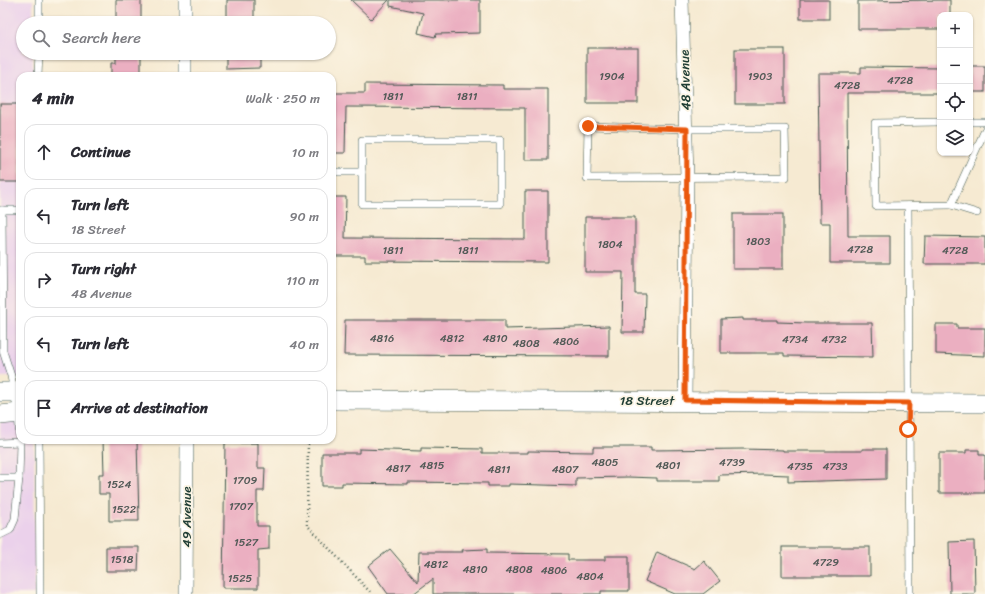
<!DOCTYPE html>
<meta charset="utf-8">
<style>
body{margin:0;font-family:Sriracha,sans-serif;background:#f7f7f7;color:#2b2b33}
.controls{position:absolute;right:12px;top:12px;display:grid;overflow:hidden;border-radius:8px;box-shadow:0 1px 3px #0004}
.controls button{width:36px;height:36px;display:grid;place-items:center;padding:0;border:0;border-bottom:1px solid #e1e1e2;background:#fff;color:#2b2b33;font:20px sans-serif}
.stop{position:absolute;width:12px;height:12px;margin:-9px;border:3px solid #ea580c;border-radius:50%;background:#fff}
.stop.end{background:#ea580c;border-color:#fff;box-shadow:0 1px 4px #0008}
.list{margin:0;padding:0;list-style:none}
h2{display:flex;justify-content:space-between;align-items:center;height:52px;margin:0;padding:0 16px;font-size:17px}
h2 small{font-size:13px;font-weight:400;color:#7c7c81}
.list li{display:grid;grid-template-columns:26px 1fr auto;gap:12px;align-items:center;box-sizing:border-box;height:56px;margin:0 8px 8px;padding:0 8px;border:1px solid #e1e1e2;border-radius:12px}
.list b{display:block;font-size:15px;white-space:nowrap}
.list p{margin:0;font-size:13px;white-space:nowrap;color:#7c7c81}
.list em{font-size:13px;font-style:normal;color:#7c7c81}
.icon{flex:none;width:22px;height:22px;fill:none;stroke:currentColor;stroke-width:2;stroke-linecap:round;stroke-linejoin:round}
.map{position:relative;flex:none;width:985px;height:594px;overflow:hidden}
.search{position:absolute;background:#fff;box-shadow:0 1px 3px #0004;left:16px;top:16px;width:320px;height:44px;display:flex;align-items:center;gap:10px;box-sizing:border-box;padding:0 14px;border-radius:22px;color:#7c7c81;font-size:15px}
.panel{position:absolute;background:#fff;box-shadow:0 1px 3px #0004;left:16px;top:72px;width:320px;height:372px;border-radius:12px}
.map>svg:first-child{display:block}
.built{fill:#ebd1eb}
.building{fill:#ebafc1}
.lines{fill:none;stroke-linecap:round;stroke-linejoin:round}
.lane-casing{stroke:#3f574c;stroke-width:8}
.street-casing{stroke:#3f574c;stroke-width:14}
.secondary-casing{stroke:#3f574c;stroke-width:20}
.path{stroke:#3f574c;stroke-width:2.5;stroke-dasharray:1 3;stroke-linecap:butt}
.lane{stroke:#fff;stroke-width:7}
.street{stroke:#fff;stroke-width:13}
.secondary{stroke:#fff;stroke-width:19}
.route{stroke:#ea580c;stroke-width:5}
.labels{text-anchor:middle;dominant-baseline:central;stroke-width:3.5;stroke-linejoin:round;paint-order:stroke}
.number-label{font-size:11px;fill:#525a57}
.street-label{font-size:13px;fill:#1f3d34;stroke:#fcf5e5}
</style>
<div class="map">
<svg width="985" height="594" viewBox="0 0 985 594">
<rect width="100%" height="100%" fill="#fcf5e5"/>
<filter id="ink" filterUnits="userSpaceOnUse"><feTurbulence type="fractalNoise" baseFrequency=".025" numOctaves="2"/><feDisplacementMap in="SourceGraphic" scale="8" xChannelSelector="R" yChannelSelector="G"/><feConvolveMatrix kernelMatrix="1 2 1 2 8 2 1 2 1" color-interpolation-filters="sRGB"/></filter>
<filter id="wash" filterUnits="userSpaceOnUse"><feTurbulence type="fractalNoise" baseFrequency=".012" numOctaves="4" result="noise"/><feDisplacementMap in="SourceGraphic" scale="16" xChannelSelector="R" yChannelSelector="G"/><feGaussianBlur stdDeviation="0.9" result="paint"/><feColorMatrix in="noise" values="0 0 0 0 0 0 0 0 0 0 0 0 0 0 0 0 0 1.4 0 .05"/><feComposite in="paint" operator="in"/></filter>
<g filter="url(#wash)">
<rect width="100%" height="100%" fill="#f6ead2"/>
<g class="built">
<path d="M0 0H33V23H23V53H33V76H20V377H0Z"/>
<path d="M20 420V440H34L35 594H0V422Z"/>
</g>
<g id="blocks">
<g class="building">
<rect x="116" y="0" width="25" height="23"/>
<rect x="227" y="0" width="27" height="23"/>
<path d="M351 0H389L371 19Z"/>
<path d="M390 0H480V33L436 34 435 37 418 33 423 13 390 6Z"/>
<rect x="800" y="0" width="29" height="19"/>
<path d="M950 0V15H940V29H858V1Z"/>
<rect x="587" y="48" width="51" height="55"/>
<rect x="735" y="49" width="50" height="55"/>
<path d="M116 53H141V76H111V63H116Z"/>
<path d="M226 53H260V68L226 69Z"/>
<rect x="970" y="66" width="15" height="26"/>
<path d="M861 67 940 68V93H847L848 236H890V263H830V223H820L818 73H861Z"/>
<path d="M365 84 503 85V89H548V160H525V108L346 107 345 153H332V93H365Z"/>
<rect x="0" y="104" width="20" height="78"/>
<path d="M525 191H548V262L365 261V256H332V197H346L345 238 525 239Z"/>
<rect x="733" y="214" width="50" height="55"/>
<path d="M585 217H635V294H645L644 332H622L623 272H585Z"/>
<path d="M925 236 985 237V264H924Z"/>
<path d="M743 318V320H777V322L806 323H872L873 357 784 356V353H721V319Z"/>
<path d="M345 320H505V329L609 326V356L344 355Z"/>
<path d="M936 324H957V328H985V356L936 354Z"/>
<path d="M103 440H137L139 521H109V494H99V474H104Z"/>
<path d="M225 443H258V468H265L264 491H257V526H269V549L258 550V588H223Z"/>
<path d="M593 447H651V450L742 449 783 450V451H862V449H886V479L788 482V475L764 474 719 475V481H657V478L628 477 576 478V486L509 484V486H488V483L408 482V484L342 483V486H322V453H359V449L421 451V448L482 449V453H528V451L593 452Z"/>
<path d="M966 450H979V455H985V493H939V453H966Z"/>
<path d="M974 541 975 594H950L949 542Z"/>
<path d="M106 547H139L138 571H106Z"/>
<rect x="782" y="547" width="88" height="29"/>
<path d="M390 549 418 582 419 552H463L462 550 487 549V553L568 554V560H605V556H629V591H601V594H433V579L413 594H388L368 566Z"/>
<path d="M657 552 695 569 704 561 720 581 703 594H675L645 581Z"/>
</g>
</g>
</g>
<g filter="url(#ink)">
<use href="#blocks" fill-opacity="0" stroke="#3f574c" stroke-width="1"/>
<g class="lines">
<g class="lane-casing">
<g id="lane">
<path d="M39 23V0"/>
<path d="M38 76 39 53"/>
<path d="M940 122 875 123 876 206 951 205 985 130"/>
<path d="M970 122H985"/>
<path d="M588 126 687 129H785L786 177 587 178Z"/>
<rect x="362" y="140" width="138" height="64"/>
<path d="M332 172H362"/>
<path d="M951 205 977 213"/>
<path d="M908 206 910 594"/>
<path d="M0 210H20"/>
<path d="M39 440 40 594"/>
<path d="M0 443 20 442"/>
<path d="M0 478H19"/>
<path d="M0 535 10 530 15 519 19 478 20 442 18 413 11 376 3 351 2 210"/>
</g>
</g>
<g class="street-casing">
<g id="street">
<path d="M185 0V23"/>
<path d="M682 0 687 177 685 400"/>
<path d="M185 53V76"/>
<path d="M186 594 187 440"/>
</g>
</g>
<g class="secondary-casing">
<g id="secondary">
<path d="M0 392H20"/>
<path d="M332 400 985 403"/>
<path d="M0 415 20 413"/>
</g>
</g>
<path class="path" d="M308 440 307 525 372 594"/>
<use href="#lane" class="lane"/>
<use href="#street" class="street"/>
<use href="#secondary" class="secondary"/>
</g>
</g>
<g class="lines" filter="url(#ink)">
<path class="route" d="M588 126 687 129 685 400 909 403 908 429"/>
</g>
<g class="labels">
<g class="number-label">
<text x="612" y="76">1904</text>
<text x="760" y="76">1903</text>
<text x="900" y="80">4728</text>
<text x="847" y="85">4728</text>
<text x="393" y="96">1811</text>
<text x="467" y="96">1811</text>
<text x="758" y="241">1803</text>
<text x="610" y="244">1804</text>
<text x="860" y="249">4728</text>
<text x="393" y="250">1811</text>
<text x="468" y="250">1811</text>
<text x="955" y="250">4728</text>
<text x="382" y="338">4816</text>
<text x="452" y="338">4812</text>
<text x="495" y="338">4810</text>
<text x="795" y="339">4734</text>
<text x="834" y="339">4732</text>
<text x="566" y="341">4806</text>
<text x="526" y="343">4808</text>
<text x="605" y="462">4805</text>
<text x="732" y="462">4739</text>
<text x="432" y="465">4815</text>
<text x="668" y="465">4801</text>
<text x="800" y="466">4735</text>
<text x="835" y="466">4733</text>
<text x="398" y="468">4817</text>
<text x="499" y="469">4811</text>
<text x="565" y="469">4807</text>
<text x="245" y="480">1709</text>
<text x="119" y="484">1524</text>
<text x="241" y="506">1707</text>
<text x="124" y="509">1522</text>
<text x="246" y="542">1527</text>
<text x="122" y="559">1518</text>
<text x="826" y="562">4729</text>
<text x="436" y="564">4812</text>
<text x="475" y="569">4810</text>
<text x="519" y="569">4808</text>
<text x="554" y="570">4806</text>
<text x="590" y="576">4804</text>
<text x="240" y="578">1525</text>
</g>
<g class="street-label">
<text transform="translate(685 80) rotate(-92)">48 Avenue</text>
<text x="647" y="400">18 Street</text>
<text transform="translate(186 517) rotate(-90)">49 Avenue</text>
</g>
</g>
</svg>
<div class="controls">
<button>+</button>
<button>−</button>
<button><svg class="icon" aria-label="locate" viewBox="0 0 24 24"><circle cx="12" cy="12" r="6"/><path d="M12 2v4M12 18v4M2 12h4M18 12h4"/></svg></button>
<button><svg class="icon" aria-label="layers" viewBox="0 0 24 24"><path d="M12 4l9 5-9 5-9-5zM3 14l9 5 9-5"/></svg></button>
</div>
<div class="stop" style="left:908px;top:429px"></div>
<div class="stop end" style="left:588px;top:126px"></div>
<div class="search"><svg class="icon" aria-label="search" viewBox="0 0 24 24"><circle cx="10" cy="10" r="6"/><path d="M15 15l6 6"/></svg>Search here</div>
<section class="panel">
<h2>4 min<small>Walk · 250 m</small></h2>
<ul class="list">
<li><svg class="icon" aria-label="ahead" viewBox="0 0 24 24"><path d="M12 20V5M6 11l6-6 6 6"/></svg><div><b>Continue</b></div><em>10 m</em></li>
<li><svg class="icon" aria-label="left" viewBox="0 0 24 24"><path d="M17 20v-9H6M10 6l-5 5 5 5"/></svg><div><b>Turn left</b><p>18 Street</p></div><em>90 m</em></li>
<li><svg class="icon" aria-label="right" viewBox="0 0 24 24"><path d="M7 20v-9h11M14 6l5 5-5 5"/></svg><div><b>Turn right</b><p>48 Avenue</p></div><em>110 m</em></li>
<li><svg class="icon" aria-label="left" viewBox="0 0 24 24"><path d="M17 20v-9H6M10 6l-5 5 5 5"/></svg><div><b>Turn left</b></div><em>40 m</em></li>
<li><svg class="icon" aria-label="arrive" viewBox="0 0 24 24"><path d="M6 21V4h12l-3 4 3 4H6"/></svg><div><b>Arrive at destination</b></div></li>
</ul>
</section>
</div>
